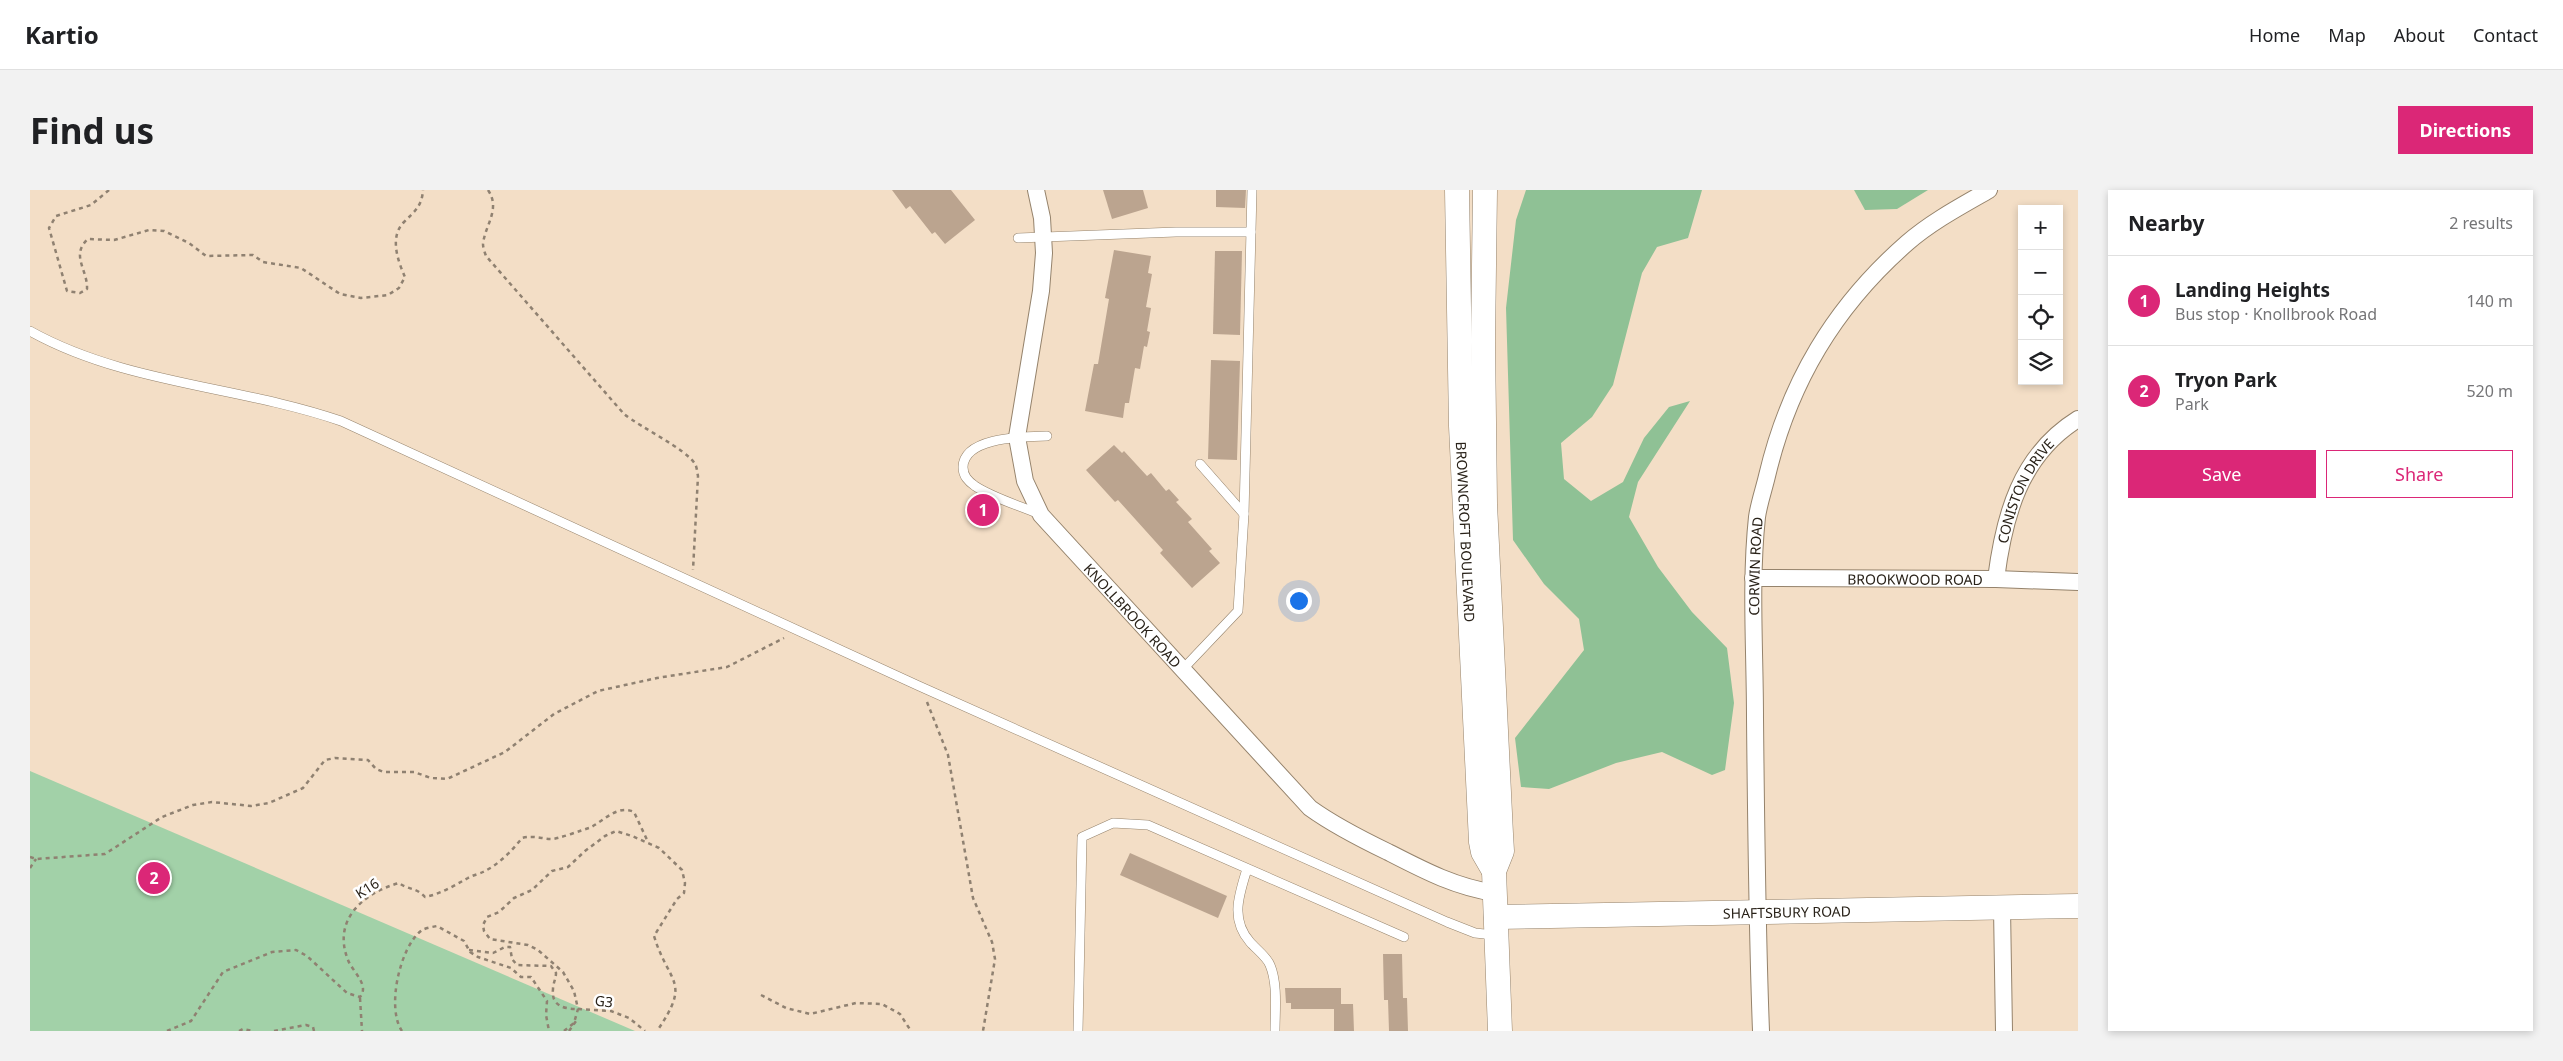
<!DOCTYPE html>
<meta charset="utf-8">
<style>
body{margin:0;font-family:"Noto Sans",sans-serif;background:#f2f2f2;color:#202124}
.controls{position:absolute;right:15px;top:15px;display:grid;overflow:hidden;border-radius:0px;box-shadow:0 2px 8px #0003}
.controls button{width:45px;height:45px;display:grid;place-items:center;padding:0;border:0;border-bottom:1px solid #e0e0e0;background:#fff;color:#202124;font:25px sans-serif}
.you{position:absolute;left:1268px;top:410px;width:18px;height:18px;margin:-12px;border:4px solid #fff;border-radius:50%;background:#1a73e8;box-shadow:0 0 0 8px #1a73e833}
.badge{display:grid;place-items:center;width:32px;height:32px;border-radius:50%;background:#db2777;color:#fff;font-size:16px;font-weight:700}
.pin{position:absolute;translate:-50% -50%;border:2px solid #fff;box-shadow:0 1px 5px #0006}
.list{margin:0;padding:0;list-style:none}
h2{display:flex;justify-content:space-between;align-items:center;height:65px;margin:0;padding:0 20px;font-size:21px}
h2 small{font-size:16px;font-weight:400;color:#757577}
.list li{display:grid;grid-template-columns:32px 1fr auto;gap:15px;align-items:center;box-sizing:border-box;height:90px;padding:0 20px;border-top:1px solid #e0e0e0}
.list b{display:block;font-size:19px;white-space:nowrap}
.list p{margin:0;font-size:16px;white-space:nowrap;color:#757577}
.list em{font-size:16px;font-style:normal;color:#757577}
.actions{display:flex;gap:10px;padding:15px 20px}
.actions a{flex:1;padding:11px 0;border:1px solid #db2777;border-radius:0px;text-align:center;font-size:18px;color:#db2777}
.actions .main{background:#db2777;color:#fff}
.icon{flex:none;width:28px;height:28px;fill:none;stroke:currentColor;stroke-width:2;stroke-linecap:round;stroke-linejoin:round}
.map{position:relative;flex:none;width:2048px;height:841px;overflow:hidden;border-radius:0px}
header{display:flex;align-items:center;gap:30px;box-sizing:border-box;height:70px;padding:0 25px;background:#fff;border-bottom:1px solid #e0e0e0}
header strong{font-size:24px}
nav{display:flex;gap:28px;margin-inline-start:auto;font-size:18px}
.intro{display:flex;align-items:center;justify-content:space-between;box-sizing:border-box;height:120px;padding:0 30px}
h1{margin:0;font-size:35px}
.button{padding:12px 22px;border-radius:0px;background:#db2777;color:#fff;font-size:18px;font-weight:700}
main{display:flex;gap:30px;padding:0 30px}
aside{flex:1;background:#fff;border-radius:0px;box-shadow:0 2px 8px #0003}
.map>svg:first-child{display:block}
.green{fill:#a2d1a8}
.forest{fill:#8fc195}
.building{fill:#bba48f}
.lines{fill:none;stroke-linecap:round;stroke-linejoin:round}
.lane-casing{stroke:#95836c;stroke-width:10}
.street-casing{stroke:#95836c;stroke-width:18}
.secondary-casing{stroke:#95836c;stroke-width:25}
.path{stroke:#8f8171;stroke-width:2.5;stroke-dasharray:4 4;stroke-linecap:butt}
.lane{stroke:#fff;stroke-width:9}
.street{stroke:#fff;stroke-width:16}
.secondary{stroke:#fff;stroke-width:24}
.labels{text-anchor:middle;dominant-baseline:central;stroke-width:5;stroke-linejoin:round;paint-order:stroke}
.street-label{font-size:14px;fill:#292219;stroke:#fff}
</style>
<header>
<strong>Kartio</strong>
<nav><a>Home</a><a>Map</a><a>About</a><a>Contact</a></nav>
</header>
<div class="intro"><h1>Find us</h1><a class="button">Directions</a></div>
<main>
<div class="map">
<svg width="2048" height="841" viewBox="0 0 2048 841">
<rect width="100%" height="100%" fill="#f3dec6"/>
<path class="green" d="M0 581 605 841H0Z"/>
<g class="forest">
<path d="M1496 0H1672L1658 48 1627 57 1612 83 1583 195 1562 227 1531 253 1534 289 1561 311 1593 292 1614 248 1639 217 1660 211 1608 292 1599 327 1628 377 1662 422 1697 458 1704 513 1695 580 1682 585 1632 562 1586 573 1519 599 1491 597 1485 548 1554 460 1549 429 1514 394 1483 350 1476 118 1486 30Z"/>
<path d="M1824 0H1898L1867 19 1835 20Z"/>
</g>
<g class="building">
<path d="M862 0H921L945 30 915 54 905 42 902 44 880 16 876 19Z"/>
<path d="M1073 0H1113L1118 18 1082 29Z"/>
<path d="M1186 0H1216L1215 18 1186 17Z"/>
<path d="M1084 60 1121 66 1118 83 1122 84 1116 117 1121 118 1117 141 1120 142 1117 157 1114 156 1110 179 1105 178 1099 213H1095L1093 228 1055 221 1064 174H1068L1079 109 1075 108Z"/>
<path d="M1185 61H1212L1210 145 1183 144Z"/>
<path d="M1181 170 1210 171 1207 270 1178 269Z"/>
<path d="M1084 255 1092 263 1094 261 1117 286 1121 283 1136 301 1139 299 1149 310 1146 312 1162 329 1158 332 1182 359 1179 361 1190 373 1162 398 1130 363 1133 360 1088 310 1085 312 1056 280Z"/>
<path d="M1100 663 1197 706 1188 728 1090 685Z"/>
<path d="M1353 764H1372L1373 808H1377L1378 841H1359L1358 810H1354Z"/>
<path d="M1255 798H1311V814H1323L1324 841H1304V819H1261V813H1256Z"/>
</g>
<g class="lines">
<g class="lane-casing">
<g id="lane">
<path d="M988 48 1146 42H1221"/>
<path d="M0 141C95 194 210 196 311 231L889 496 1417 732 1445 743 1464 745"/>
<path d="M1170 274 1214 324"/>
<path d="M1009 324C988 315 963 308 945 296 938 291 933 286 933 277 934 246 996 247 1017 246"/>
<path d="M1152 480 1208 421 1214 324 1222 0"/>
<path d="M1217 679C1209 705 1200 729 1220 752 1226 759 1237 767 1240 775 1248 794 1245 821 1245 841"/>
<path d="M1048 841 1052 647 1083 633 1118 635 1374 747"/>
</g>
</g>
<g class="street-casing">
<g id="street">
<path id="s1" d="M1006 0 1012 28 1014 63 1011 101 987 247 995 291 1011 325 1280 618C1305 636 1331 649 1358 662 1393 680 1425 697 1465 703"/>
<path id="s2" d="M1723 388 1966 389 2048 392"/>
<path id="s3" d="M1966 389C1974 326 1990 265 2048 229"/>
<path d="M1972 718 1974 841"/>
<path id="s4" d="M1731 841C1727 737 1726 632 1725 528 1725 461 1720 393 1727 327 1729 313 1734 299 1737 286 1759 193 1804 117 1877 53 1901 32 1931 16 1959 0"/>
</g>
</g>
<g class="secondary-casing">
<g id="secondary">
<path id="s5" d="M1427 0 1431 236 1451 652 1453 662 1464 681"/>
<path d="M1455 0 1453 151 1455 314 1471 644 1472 661 1464 681 1470 841"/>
<path id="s6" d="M1466 727 2048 716"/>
</g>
</g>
<g class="path">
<path d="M79 0 61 15 26 26 19 38 37 101 50 103 57 99C58 80 40 65 58 49L84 50 119 40 134 41 159 53 176 66 223 65 233 72 271 78 310 104 331 108 358 105 369 98 375 87C368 71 359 47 374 32 385 21 392 16 393 0"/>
<path d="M458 0C471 19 455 35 453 54 453 58 455 63 456 66L594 224C610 237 656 259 665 274 667 277 667 282 668 286L663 380"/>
<path d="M897 512 918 565 943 708 962 752 965 769 953 841"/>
<path d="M0 667 6 669 75 664 132 627 163 615 182 612 221 616 239 613 273 598 295 570 305 568 338 570 346 579 354 582H384L401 588 417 589 475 562 524 524 568 501 627 488 697 477 754 448"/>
<path d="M0 678 6 669"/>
<path d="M439 760 463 763 475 757H480L482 769 487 775 521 776 526 783C526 789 523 793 523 799 521 816 534 819 548 819"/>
<path d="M731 805 756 818 780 824 826 813 852 814 870 824 881 841"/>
<path d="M330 808 332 841"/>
<path d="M548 819 581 821 599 828 615 841"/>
<path d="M137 841 161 831 193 782 242 762 266 760 277 766 317 803 330 807C340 795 322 781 318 770 302 730 333 703 369 693 378 700 386 697 395 707 411 704 425 695 438 688 443 685 449 684 453 682 468 675 482 661 492 648 504 645 512 649 522 649 528 649 552 640 559 638 573 632 587 614 604 622L618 652"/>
<path d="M209 841 213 839 223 841"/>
<path d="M244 841 276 835 283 837 284 841"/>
<path d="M372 841C356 818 370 756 392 740 396 738 402 737 407 736L434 751 440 762 448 767 481 778 491 787H501L517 811 516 825 519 841"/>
<path d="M534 841 544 833 548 819 544 801 533 782 508 760 498 755 460 749 454 741 453 735 457 727 469 722 484 708 502 700 522 681 538 677 555 661 575 646 586 641 602 646 629 658 652 680 655 693 654 703 647 709 624 746C639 795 662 790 627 841"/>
<path d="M539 841 546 831"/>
</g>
<use href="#lane" class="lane"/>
<use href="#street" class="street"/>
<use href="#secondary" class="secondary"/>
</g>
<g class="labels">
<g class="street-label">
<text stroke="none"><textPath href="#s3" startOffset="94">CONISTON DRIVE</textPath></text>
<text stroke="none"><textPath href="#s5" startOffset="342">BROWNCROFT BOULEVARD</textPath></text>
<text stroke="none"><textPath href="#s4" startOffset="465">CORWIN ROAD</textPath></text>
<text stroke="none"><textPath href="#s2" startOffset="162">BROOKWOOD ROAD</textPath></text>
<text stroke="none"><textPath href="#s1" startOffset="468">KNOLLBROOK ROAD</textPath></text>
<text transform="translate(337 698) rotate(-32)">K16</text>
<text stroke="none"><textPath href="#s6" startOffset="291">SHAFTSBURY ROAD</textPath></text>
<text transform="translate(574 811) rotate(8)">G3</text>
</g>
</g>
</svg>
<div class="controls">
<button>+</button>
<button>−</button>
<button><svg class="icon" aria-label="locate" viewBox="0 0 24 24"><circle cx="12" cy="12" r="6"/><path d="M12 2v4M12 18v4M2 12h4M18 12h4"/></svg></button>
<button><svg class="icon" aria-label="layers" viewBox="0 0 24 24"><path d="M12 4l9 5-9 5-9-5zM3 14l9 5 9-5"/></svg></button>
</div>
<div class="you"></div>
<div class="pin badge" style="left:953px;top:320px">1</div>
<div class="pin badge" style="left:124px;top:688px">2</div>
</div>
<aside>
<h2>Nearby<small>2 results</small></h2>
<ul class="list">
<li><span class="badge">1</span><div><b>Landing Heights</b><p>Bus stop · Knollbrook Road</p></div><em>140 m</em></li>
<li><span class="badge">2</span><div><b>Tryon Park</b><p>Park</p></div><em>520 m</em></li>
</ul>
<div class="actions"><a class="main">Save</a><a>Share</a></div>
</aside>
</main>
